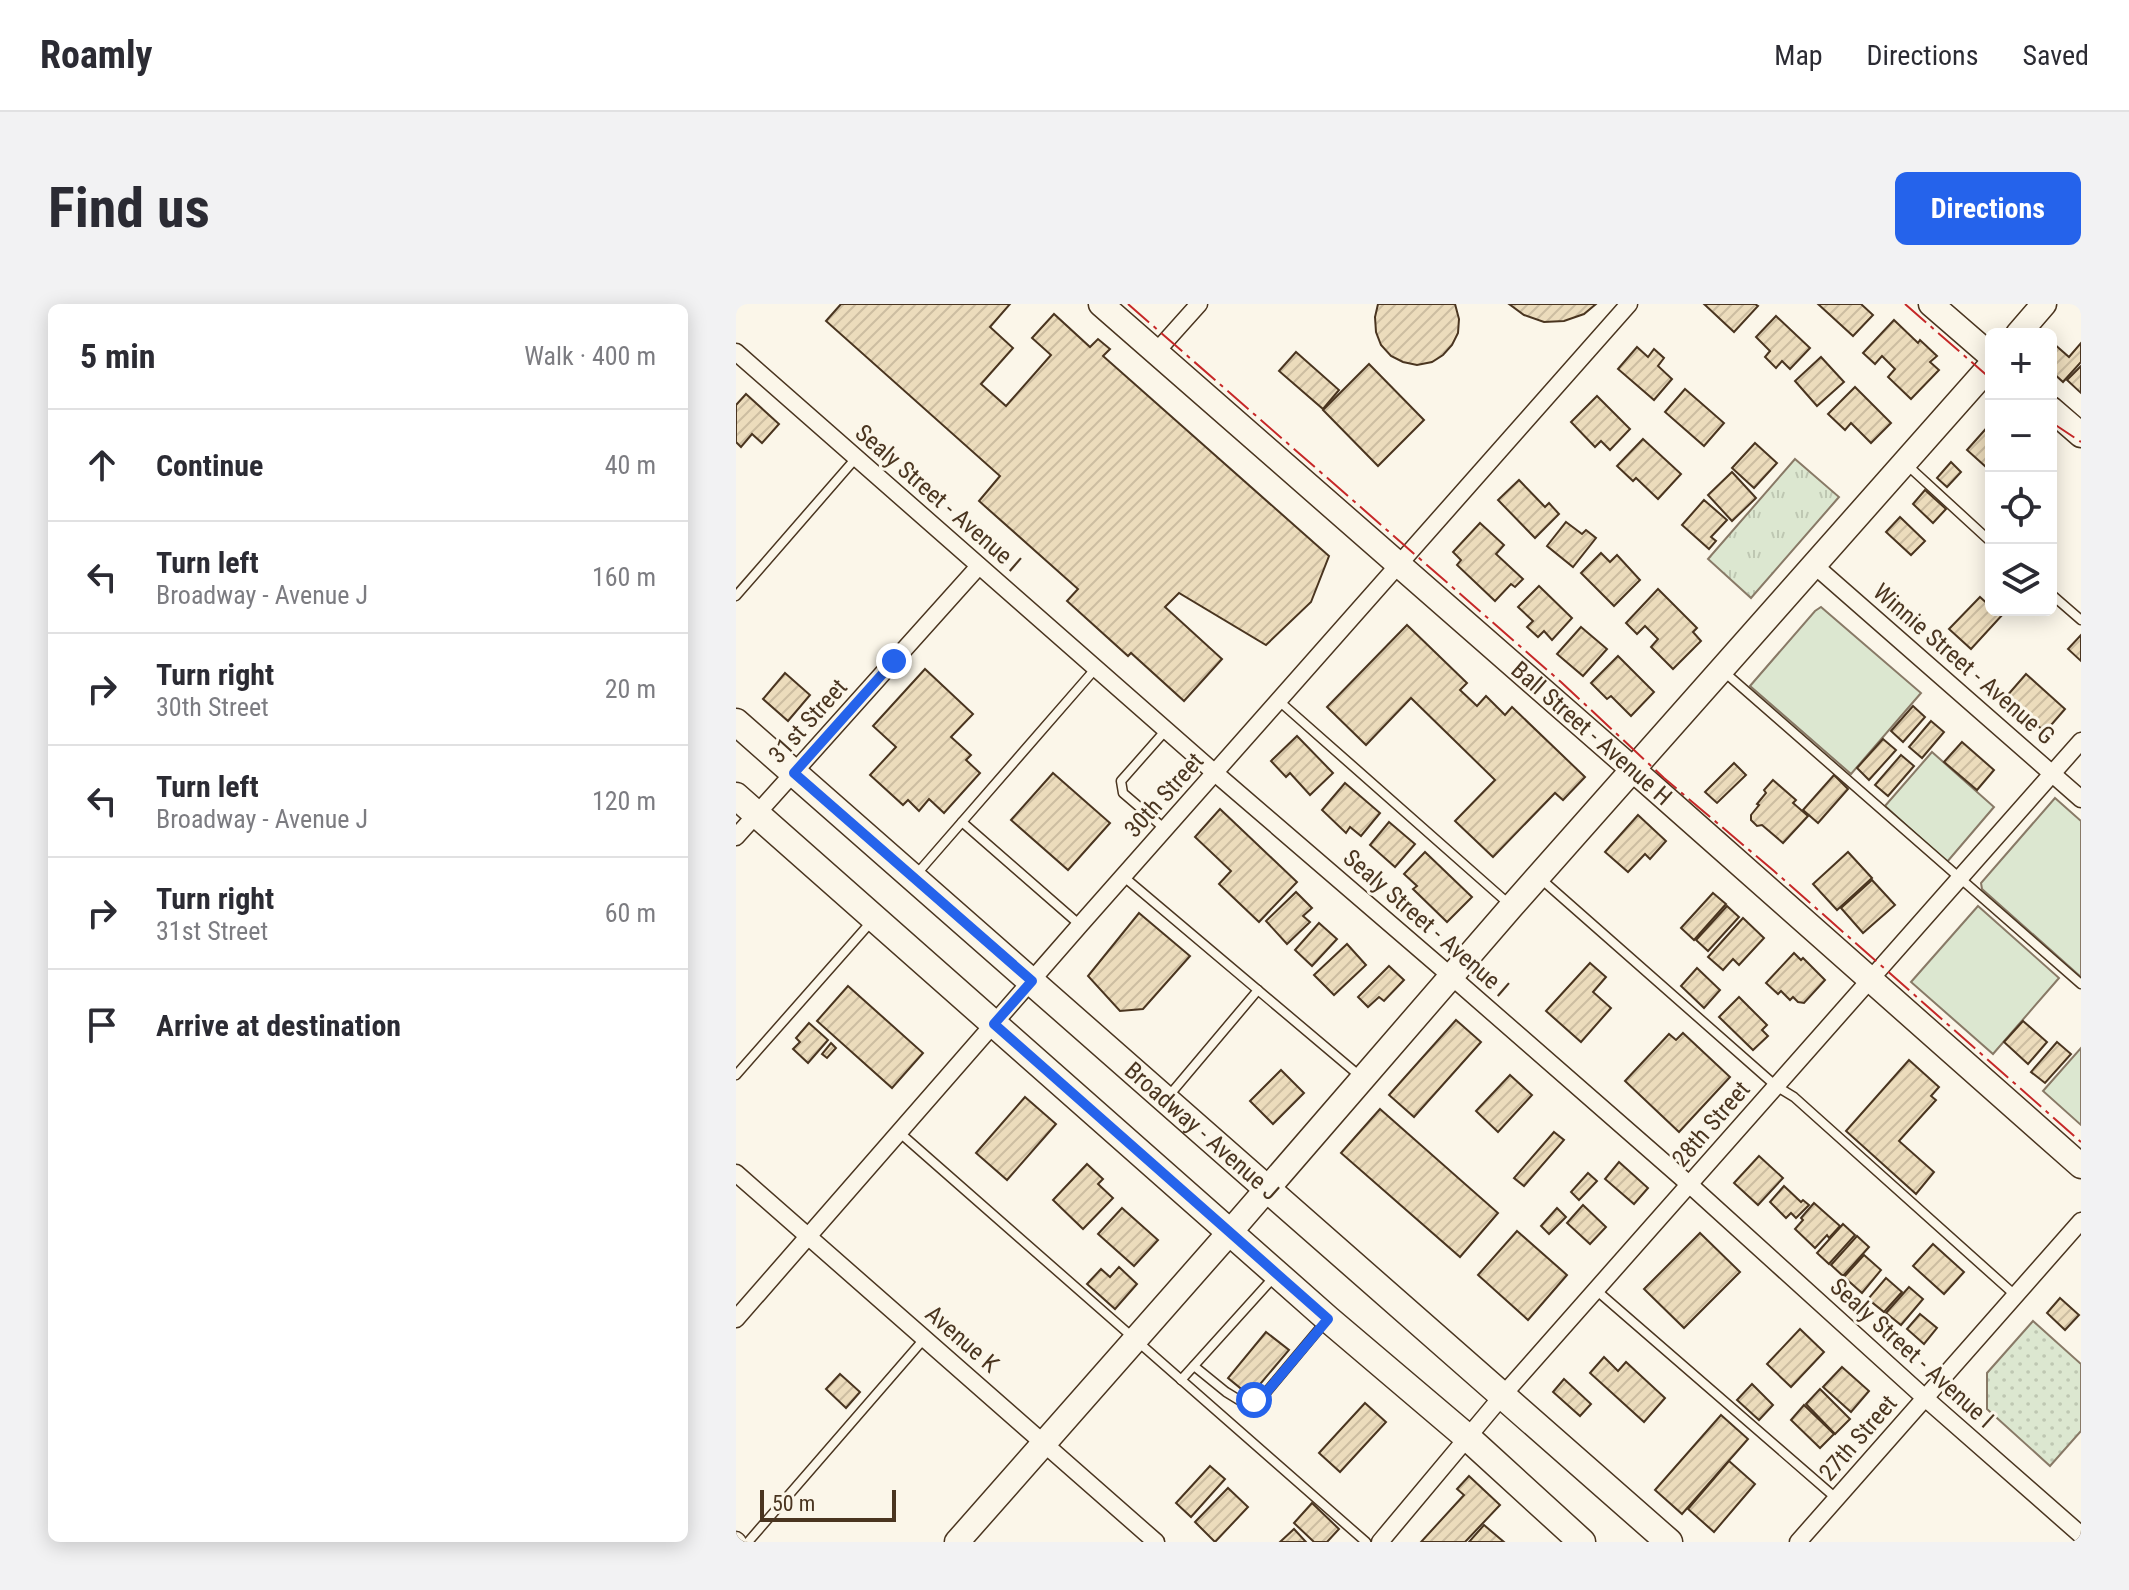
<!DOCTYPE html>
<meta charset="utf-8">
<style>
body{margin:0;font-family:"Roboto Condensed",sans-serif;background:#f2f2f3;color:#2b2b33}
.controls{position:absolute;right:24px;top:24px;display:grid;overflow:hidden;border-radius:12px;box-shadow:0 4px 20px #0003}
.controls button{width:72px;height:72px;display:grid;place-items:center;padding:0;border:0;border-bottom:2px solid #e1e1e2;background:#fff;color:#2b2b33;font:40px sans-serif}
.scale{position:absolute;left:24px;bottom:20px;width:136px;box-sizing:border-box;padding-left:8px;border:4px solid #4a3520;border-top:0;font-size:22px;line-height:28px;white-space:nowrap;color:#4a3520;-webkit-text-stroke:6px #fbf6e9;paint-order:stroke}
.stop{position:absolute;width:24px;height:24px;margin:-18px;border:6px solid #2563eb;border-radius:50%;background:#fff}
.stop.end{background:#2563eb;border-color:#fff;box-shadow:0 2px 8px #0008}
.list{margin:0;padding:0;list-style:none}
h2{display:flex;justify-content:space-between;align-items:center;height:104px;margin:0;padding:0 32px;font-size:34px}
h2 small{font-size:26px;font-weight:400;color:#7c7c81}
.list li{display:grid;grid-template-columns:52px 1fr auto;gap:24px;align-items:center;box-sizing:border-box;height:112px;padding:0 32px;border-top:2px solid #e1e1e2}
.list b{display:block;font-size:30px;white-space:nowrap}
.list p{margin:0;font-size:26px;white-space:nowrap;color:#7c7c81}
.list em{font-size:26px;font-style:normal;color:#7c7c81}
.icon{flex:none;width:44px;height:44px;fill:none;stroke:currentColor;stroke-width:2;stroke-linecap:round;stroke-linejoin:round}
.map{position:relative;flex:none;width:1345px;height:1238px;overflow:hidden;border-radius:12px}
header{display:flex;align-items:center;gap:48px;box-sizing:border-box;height:112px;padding:0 40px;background:#fff;border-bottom:2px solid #e1e1e2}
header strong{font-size:38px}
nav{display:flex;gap:44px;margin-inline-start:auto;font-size:28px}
.intro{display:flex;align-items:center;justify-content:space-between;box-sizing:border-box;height:192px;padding:0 48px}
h1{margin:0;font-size:56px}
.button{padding:20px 36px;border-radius:12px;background:#2563eb;color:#fff;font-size:28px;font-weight:700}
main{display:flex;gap:48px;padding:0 48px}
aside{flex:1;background:#fff;border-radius:12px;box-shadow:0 4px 20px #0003}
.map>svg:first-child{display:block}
.grass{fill:#dce7d0;stroke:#887966;stroke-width:2}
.park{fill:url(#park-tufts);stroke:#887966;stroke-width:2}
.garden{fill:url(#garden-dots);stroke:#887966;stroke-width:2}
.building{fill:url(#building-hatch);stroke:#4a3520;stroke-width:2}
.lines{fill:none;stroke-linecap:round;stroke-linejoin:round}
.lane-casing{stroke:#4a3520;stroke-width:11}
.street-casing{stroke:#4a3520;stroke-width:19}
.secondary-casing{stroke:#4a3520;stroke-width:27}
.primary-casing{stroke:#4a3520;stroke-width:29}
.lane{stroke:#fbf6e9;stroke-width:8}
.street{stroke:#fbf6e9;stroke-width:16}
.secondary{stroke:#fbf6e9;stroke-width:24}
.primary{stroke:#fbf6e9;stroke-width:26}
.power{stroke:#c62828;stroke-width:2;stroke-dasharray:28 6 4 6;stroke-linecap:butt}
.route{stroke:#2563eb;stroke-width:10}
.labels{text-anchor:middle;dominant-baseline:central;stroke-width:6;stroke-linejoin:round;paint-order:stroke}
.street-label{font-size:24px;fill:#4a3520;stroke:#fbf6e9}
</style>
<header>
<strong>Roamly</strong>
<nav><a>Map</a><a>Directions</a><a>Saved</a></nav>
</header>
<div class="intro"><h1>Find us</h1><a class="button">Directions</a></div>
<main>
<aside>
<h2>5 min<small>Walk · 400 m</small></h2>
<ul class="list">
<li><svg class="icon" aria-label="ahead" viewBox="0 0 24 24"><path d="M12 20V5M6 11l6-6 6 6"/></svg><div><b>Continue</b></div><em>40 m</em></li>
<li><svg class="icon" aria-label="left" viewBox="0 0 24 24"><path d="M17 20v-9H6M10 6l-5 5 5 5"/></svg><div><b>Turn left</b><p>Broadway - Avenue J</p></div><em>160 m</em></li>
<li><svg class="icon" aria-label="right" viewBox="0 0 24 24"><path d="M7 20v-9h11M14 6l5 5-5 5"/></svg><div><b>Turn right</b><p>30th Street</p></div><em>20 m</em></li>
<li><svg class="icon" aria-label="left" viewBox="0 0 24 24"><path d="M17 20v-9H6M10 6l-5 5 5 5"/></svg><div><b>Turn left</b><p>Broadway - Avenue J</p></div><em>120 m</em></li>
<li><svg class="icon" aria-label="right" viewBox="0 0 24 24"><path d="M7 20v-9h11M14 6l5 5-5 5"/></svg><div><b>Turn right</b><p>31st Street</p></div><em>60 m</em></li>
<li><svg class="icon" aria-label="arrive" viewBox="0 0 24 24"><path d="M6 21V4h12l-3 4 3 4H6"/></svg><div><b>Arrive at destination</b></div></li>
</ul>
</aside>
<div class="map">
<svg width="1345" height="1238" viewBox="0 0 1345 1238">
<defs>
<pattern id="park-tufts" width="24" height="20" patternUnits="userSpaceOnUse" patternTransform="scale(2)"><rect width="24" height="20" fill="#dce7d0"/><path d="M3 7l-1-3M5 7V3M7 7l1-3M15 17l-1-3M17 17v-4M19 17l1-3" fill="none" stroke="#bec7b2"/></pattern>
<pattern id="garden-dots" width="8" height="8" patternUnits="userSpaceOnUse" patternTransform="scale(2)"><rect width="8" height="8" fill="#dce7d0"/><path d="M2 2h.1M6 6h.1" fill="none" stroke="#bec7b2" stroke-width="1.8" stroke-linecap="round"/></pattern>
<pattern id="building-hatch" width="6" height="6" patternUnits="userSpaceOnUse" patternTransform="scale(2)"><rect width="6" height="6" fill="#ecdcbc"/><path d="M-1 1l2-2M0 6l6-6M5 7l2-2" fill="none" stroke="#ccbda1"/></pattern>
</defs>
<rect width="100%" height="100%" fill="#fbf6e9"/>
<g class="grass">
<path d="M1085 303 1185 389 1115 470 1014 382 1079 307Z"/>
<path d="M1196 448 1258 503 1211 558 1149 502Z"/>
<path d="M1319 494 1345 517V673L1246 585 1245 579Z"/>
<path d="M1242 602 1323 674 1257 750 1175 678Z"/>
<path d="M1345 744V821L1307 787Z"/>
</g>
<path class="park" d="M1059 155 1103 193 1015 294 972 255Z"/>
<path class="garden" d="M1297 1017 1345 1060V1127L1314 1162 1251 1105V1069Z"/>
<g class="building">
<path d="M105 0H274L254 23 277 44 245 80 270 102 315 51 296 34 318 10 354 43 362 35 374 45 367 52 593 252 575 298 530 341 443 289 429 303 486 355 448 397 395 349 392 352 331 297 342 285 243 197 264 172 90 17Z"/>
<path d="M642 0H719L723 15 722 29 716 41 707 51 696 58 681 61 667 58 655 52 645 41 640 28 639 13Z"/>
<path d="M773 0H860L848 10 828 17 808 18 788 11Z"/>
<path d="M968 0H1019L1022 2 998 28Z"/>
<path d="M1082 0H1125L1137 11 1117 32Z"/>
<path d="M1040 12 1074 44 1054 65 1046 57 1040 64 1029 53 1034 47 1020 33Z"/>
<path d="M1158 16 1182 39 1184 36 1201 52 1194 58 1203 66 1175 95 1152 73 1159 65 1146 52 1139 60 1127 49Z"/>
<path d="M1317 39 1333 53 1345 39V58L1327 78 1315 67V41Z"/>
<path d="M901 43 912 53 918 45 928 54 922 62 936 75 918 96 882 65Z"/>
<path d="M560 48 603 86 587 105 543 67Z"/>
<path d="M1085 53 1108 78 1081 102 1059 77Z"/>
<path d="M633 60 688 116 642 162 587 106Z"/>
<path d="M1345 62V89L1331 76Z"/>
<path d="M1119 83 1155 119 1135 139 1115 119 1109 126 1092 110Z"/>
<path d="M949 85 988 119 968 142 929 108Z"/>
<path d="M10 90 43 120 26 139 16 130 5 143 0 138V101Z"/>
<path d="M861 92 894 125 874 146 865 137 859 143 835 118Z"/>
<path d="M1255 119V157L1250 163 1231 146Z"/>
<path d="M907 135 945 170 922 195 900 174 897 177 881 162Z"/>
<path d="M1019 139 1041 159 1018 184 996 164Z"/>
<path d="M1215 158 1225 168 1211 183 1201 174Z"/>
<path d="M996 168 1020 194 996 217 972 191Z"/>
<path d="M783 176 809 203 813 199 823 210 799 234 762 196Z"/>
<path d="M1189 186 1210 205 1197 219 1177 200Z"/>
<path d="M968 196 991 216 975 233 980 237 973 245 946 221Z"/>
<path d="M1164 213 1189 237 1175 251 1150 228Z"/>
<path d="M830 218 846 230 850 226 860 234 837 263 811 242Z"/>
<path d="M744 219 768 241 760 250 787 275 779 283 775 280 759 297 721 261 725 256 717 248Z"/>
<path d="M865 249 874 258 881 251 904 276 878 302 845 269Z"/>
<path d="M803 282 836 314 816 336 808 327 802 333 791 323 797 317 782 303Z"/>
<path d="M922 285 961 324 957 328 965 337 937 365 915 343 922 335 909 322 901 330 890 319Z"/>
<path d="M1244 293 1255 303V306H1265L1268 309 1235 345 1213 325Z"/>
<path d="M671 321 731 379 724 386 741 402 750 392 769 411 776 403 849 473 827 496 819 489 757 553 719 517 759 476 675 394 630 441 591 403Z"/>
<path d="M845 323 871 345 847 372 821 350Z"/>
<path d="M1345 331V357L1332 345Z"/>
<path d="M882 352 918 388 895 412 875 392 871 395 855 379Z"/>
<path d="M189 365 237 410 215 433 235 451 230 456 244 469 208 509 193 495 183 507 172 496 167 501 134 471 160 443 137 422Z"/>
<path d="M49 369 74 391 52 417 27 395Z"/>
<path d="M1290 370 1329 405 1309 428 1270 393Z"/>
<path d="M1177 402 1189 413 1167 438 1155 427Z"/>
<path d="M1195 417 1208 428 1186 454 1173 443Z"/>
<path d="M561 432 597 469 574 491 554 469 550 473 535 457Z"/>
<path d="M1147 435 1160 446 1133 476 1121 464Z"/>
<path d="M1226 438 1258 466 1241 486 1208 458Z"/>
<path d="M1165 451 1178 462 1152 492 1139 481Z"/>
<path d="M998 459 1010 471 981 499 969 488Z"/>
<path d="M317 469 374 519 332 566 275 516Z"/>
<path d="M1098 471 1112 485 1082 519 1067 506Z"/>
<path d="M1037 476 1060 496 1057 499 1072 512 1047 539 1026 521 1021 522 1015 516V511L1023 501 1021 500 1030 489 1028 486Z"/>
<path d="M609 479 644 509 625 532 614 523 610 529 586 506Z"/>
<path d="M484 505 561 578 523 618 483 580 495 567 459 533Z"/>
<path d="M902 511 930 537 914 555 909 550 892 568 869 548Z"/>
<path d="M653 518 679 540 659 563 634 541Z"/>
<path d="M689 548 736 593 711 618 677 585 681 582 668 570Z"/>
<path d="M1112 548 1136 574 1101 606 1077 580Z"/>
<path d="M1136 576 1159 601 1127 629 1105 604Z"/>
<path d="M560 588 576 604 567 612 574 618 551 640 530 617Z"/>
<path d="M977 589 990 600 958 636 945 624Z"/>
<path d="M991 602 1003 613 972 647 960 636Z"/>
<path d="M403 609 454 652 407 705 384 707 352 672Z"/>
<path d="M1007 614 1028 634 1003 661 997 655 987 666 972 653Z"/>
<path d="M583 619 601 635 576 662 559 646Z"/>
<path d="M611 640 630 661 598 691 578 671Z"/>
<path d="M1058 649 1065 656 1067 654 1089 676 1068 699 1062 698 1057 693 1054 696 1045 687 1042 690 1030 679Z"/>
<path d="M854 659 870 673 857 688 875 704 845 738 810 707Z"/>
<path d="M653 662 668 676 648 697 643 693 632 703 622 693Z"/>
<path d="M961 664 984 686 968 704 945 682Z"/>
<path d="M112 682 187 749 156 784 81 717Z"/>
<path d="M1003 693 1031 721 1026 726 1032 732 1017 746 983 713Z"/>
<path d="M720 716 745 738 678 813 653 791Z"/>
<path d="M1287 717 1311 738 1292 760 1268 738Z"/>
<path d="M73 719 92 736 72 759 57 745 64 738 60 734Z"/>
<path d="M947 729 994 773 943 828 889 777 933 730 940 736Z"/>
<path d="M1321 738 1335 750 1309 779 1295 768Z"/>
<path d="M95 739 100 744 91 754 86 750Z"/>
<path d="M1173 756 1203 783 1195 792 1200 796 1163 837 1198 868 1180 890 1110 827Z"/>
<path d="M545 766 568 789 537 820 514 797Z"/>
<path d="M774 771 796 791 762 828 740 807Z"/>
<path d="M289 793 320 820 271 876 240 849Z"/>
<path d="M644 805 762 909 724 953 605 849Z"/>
<path d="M818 828 828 836 788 882 778 874Z"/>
<path d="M1023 852 1047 874 1022 901 998 879Z"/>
<path d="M883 858 912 884 898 900 869 875Z"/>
<path d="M351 860 367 875 362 880 377 894 347 925 317 896Z"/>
<path d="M852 869 861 877 843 896 835 888Z"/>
<path d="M1048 882 1065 898 1067 896 1073 901 1060 914 1055 909 1050 914 1034 898Z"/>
<path d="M1078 899 1104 922 1093 934 1091 931 1079 944 1059 925 1067 916 1065 914Z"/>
<path d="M847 901 870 923 854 940 831 919Z"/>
<path d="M386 904 422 936 398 962 362 930Z"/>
<path d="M821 904 830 913 813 930 805 922Z"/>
<path d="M1107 920 1119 931 1093 960 1081 949Z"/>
<path d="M781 927 831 971 792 1016 742 971Z"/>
<path d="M964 929 1004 968 948 1024 908 985Z"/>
<path d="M1121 932 1133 943 1107 972 1095 961Z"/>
<path d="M1197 940 1228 968 1208 990 1177 962Z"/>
<path d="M1128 951 1145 966 1126 989 1108 973Z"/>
<path d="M383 963 401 980 379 1005 351 980 365 965 374 973Z"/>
<path d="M1150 974 1166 988 1148 1008 1132 995Z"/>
<path d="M1173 983 1187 995 1165 1021 1150 1009Z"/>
<path d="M1324 994 1343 1011 1329 1026 1311 1009Z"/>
<path d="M1184 1010 1201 1024 1188 1040 1171 1025Z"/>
<path d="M1064 1025 1088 1048 1055 1083 1031 1060Z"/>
<path d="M530 1028 553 1046 514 1092 492 1074Z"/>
<path d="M868 1053 882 1067 890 1058 929 1094 908 1118 854 1069Z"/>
<path d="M1106 1063 1133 1087 1115 1108 1087 1083Z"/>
<path d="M104 1070 124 1088 110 1104 90 1085Z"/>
<path d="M828 1075 855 1100 844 1112 817 1088Z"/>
<path d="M1016 1080 1037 1101 1023 1116 1001 1096Z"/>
<path d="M1084 1085 1114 1115 1099 1130 1070 1100Z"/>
<path d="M629 1099 650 1118 604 1168 583 1149Z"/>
<path d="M1068 1101 1098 1130 1084 1144 1055 1116Z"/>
<path d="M985 1111 1012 1135 946 1210 919 1186Z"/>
<path d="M993 1157 1019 1180 978 1228 952 1205Z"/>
<path d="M474 1162 489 1175 455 1213 440 1199Z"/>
<path d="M733 1172 764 1201 729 1238H685L728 1191 721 1185Z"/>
<path d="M492 1184 512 1203 479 1238 459 1218Z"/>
<path d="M576 1199 603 1225 591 1238H578L558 1219Z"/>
<path d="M748 1221 768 1238H733Z"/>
<path d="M558 1225 570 1238H544Z"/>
</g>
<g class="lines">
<g class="lane-casing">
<g id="lane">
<path d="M1170 160 1255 238"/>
<path d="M1315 290 1345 316"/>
<path d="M0 292 120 154"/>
<path d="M986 366 1345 680"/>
<path d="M543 397 773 600"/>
<path d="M226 518 344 621"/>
<path d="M429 525 387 489 385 477 430 426"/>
<path d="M179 572 360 364"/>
<path d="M388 573 625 773"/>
<path d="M805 575 1040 782 1058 793 1279 991"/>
<path d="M0 771 135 618"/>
<path d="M431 794 522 686"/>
<path d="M164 829 630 1238"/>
<path d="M860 986 1101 1195"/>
<path d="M458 1062 490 1088 508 1099 528 1091 589 1018"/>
<path d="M445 1076 538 973"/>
<path d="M12 1238 188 1035"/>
</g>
</g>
<g class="street-casing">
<g id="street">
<path d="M0 48 479 469 716 673 954 881 1189 1094 1345 1231"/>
<path d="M420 48 463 0"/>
<path d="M1078 261 1345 495"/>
<path d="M0 533 243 262"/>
<path d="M0 869 420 1238"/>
<path d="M0 1015 344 621 893 0"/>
<path d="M0 1236 2 1238"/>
<path d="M644 1238 767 1091 1345 437"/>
<path d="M1062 1238 1345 917"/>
</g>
</g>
<g class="secondary-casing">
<g id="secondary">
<path id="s1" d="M365 0 918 484 1345 862"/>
<path d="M1195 0 1255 52"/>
<path d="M1282 30 1308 0"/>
<path d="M1315 105 1345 131"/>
<path d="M221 1238 494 928 776 602 1255 61"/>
</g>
</g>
<g class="primary-casing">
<g id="primary">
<path id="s2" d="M0 418 933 1238"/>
<path d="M0 492 592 1015 731 1133 846 1238"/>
</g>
</g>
<use href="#lane" class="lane"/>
<use href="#street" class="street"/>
<use href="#secondary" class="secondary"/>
<use href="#primary" class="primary"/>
<g class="power">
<path d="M392 0 825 378 928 474 1038 567 1345 838"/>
<path d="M1169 0 1255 75"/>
<path d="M1315 118 1345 138"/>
</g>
</g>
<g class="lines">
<path class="route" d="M158 357 58 469 296 677 258 720 592 1015 528 1091 518 1096"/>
</g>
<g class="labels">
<g class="street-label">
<text transform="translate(202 194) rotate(41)">Sealy Street - Avenue I</text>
<text transform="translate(1228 360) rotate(41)">Winnie Street - Avenue G</text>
<text transform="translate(72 417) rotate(-48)">31st Street</text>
<text stroke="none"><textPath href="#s1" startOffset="652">Ball Street - Avenue H</textPath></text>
<text transform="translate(428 491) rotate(-48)">30th Street</text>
<text transform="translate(690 619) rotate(41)">Sealy Street - Avenue I</text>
<text transform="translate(975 820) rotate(-49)">28th Street</text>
<text stroke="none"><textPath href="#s2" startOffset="620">Broadway - Avenue J</textPath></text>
<text transform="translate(226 1035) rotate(41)">Avenue K</text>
<text transform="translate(1176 1049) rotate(42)">Sealy Street - Avenue I</text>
<text transform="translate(1122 1134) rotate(-49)">27th Street</text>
</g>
</g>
</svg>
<div class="controls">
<button>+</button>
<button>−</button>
<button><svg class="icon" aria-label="locate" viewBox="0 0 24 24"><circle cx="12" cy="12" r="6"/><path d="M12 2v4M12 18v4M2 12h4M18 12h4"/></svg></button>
<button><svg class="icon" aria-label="layers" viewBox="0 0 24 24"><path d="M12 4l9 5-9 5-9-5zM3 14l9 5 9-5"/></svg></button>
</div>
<div class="scale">50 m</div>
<div class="stop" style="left:518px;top:1096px"></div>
<div class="stop end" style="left:158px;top:357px"></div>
</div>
</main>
